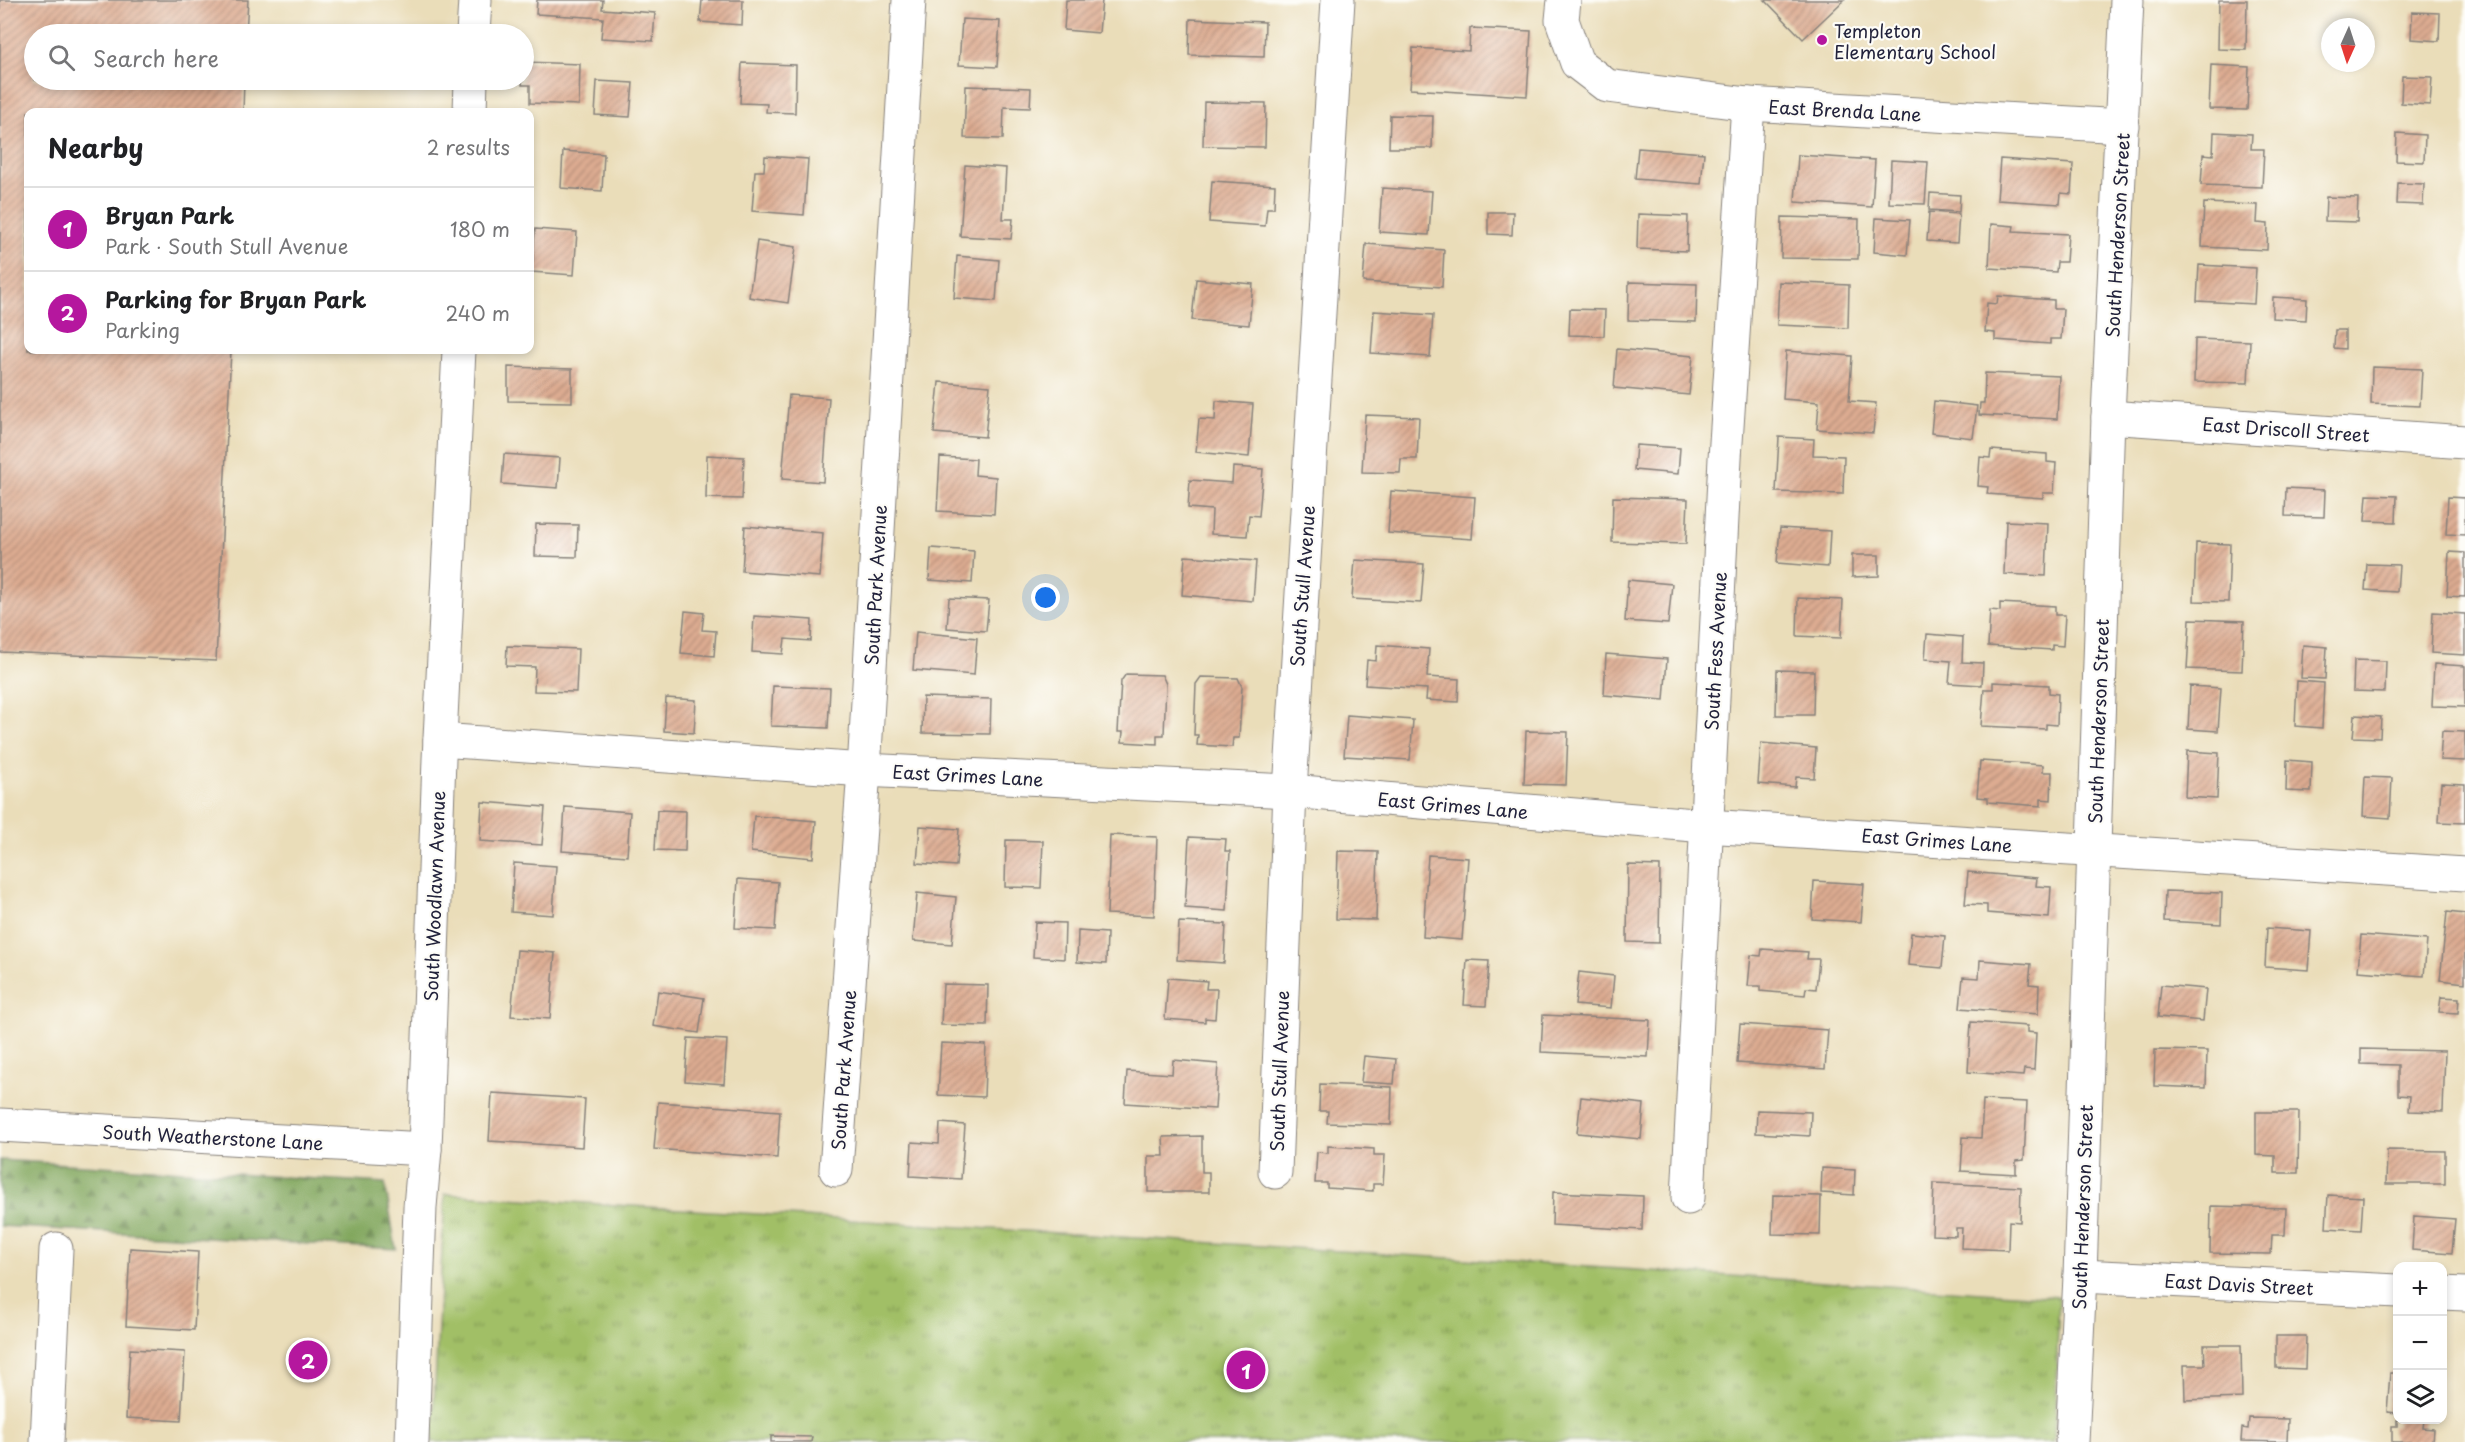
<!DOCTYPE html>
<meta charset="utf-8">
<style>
body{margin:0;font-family:"Playpen Sans",sans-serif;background:#f2f2f2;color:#202124}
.controls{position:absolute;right:18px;bottom:18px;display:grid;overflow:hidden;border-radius:12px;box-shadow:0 3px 9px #0003}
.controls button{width:54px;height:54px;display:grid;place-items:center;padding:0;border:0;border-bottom:2px solid #e0e0e0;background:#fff;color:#202124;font:30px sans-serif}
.compass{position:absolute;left:2321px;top:18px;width:54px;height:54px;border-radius:50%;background:#fff;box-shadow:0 3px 9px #0003;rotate:183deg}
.you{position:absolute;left:1046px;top:598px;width:21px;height:21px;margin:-15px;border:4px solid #fff;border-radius:50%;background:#1a73e8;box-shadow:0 0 0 9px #1a73e833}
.badge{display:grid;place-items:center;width:39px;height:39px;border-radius:50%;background:#b5179e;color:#fff;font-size:20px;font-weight:700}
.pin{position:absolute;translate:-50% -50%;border:3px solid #fff;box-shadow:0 2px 6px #0006}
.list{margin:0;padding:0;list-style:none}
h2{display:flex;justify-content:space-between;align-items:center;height:78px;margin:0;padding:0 24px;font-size:26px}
h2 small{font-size:20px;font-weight:400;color:#757577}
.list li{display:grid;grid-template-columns:39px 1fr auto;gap:18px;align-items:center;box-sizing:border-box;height:84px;padding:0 24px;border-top:2px solid #e0e0e0}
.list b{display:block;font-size:22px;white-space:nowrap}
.list p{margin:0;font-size:20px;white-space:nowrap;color:#757577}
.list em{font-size:20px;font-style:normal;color:#757577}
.icon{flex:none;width:33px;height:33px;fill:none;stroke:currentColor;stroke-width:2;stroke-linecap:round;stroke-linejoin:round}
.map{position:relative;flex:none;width:2465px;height:1442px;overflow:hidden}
.search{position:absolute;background:#fff;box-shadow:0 3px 9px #0003;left:24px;top:24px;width:510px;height:66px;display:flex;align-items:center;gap:15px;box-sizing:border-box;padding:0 21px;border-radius:33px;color:#757577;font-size:22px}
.panel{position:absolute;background:#fff;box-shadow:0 3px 9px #0003;left:24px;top:108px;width:510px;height:246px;border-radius:12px}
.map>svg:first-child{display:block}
.forest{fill:url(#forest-firs);stroke:#51644b;stroke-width:1.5}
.park{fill:url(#park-tufts);stroke:#627050;stroke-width:1.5}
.building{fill:url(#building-hatch)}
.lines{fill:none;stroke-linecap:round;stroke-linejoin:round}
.minor-casing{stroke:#86807a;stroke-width:35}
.tertiary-casing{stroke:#86807a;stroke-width:35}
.minor{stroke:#fff;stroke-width:33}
.tertiary{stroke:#fff;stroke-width:33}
.poi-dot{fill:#b5179e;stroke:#fdfcf7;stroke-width:2}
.labels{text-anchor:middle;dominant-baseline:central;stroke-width:4.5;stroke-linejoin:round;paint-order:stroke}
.poi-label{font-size:18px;fill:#22223b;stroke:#fdfcf7;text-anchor:start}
.street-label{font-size:18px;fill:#22223b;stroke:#fdfcf7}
</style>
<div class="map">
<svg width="2465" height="1442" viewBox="0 0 2465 1442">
<defs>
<pattern id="forest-firs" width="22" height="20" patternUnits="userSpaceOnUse" patternTransform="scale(1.5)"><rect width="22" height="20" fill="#80a65b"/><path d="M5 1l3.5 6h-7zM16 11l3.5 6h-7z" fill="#68874c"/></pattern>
<pattern id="park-tufts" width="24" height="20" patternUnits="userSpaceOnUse" patternTransform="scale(1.5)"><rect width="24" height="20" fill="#a1bf66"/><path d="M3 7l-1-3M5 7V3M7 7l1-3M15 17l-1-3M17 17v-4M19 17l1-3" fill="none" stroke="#839b55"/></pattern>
<pattern id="building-hatch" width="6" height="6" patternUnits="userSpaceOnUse" patternTransform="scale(1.5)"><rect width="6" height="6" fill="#ddac91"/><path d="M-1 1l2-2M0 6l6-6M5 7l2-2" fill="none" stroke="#b38c78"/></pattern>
</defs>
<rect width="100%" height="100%" fill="#fdfcf7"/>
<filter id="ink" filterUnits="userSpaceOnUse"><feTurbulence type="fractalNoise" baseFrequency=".0167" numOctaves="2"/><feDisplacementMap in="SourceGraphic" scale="12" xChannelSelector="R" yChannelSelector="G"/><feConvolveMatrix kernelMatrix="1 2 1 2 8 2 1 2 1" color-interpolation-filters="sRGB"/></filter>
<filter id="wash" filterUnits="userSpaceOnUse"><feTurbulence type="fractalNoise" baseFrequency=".008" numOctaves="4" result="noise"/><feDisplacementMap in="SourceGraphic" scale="24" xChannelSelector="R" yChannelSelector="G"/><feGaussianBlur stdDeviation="1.35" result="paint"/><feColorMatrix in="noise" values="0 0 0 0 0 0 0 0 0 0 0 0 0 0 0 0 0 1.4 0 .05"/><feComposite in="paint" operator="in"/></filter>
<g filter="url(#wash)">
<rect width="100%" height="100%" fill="#eaddb9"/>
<path class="forest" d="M0 1160 385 1183 396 1249 0 1226Z"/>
<path class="park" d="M445 1194 2059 1297 2054 1442H432Z"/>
<g id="blocks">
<g class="building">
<path d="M0 0H248L246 34H34V80H244L243 112H28V350H231L216 661 0 652Z"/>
<path d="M537 0H603L602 9 655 13 653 41 601 38 603 18 536 14Z"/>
<path d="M702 0H743L742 25 700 22Z"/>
<path d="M1066 0H1102L1099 33 1064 30Z"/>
<path d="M1765 0H1844L1803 39Z"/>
<path d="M2219 0H2247L2246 50 2218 49Z"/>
<path d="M2412 12 2440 13 2439 41 2411 39Z"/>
<path d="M962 19 1000 21 997 67 959 65Z"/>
<path d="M1190 19 1265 22 1264 57 1189 55Z"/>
<path d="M1470 28 1531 31 1527 96 1410 89 1413 48 1469 51Z"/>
<path d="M524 62 580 64 579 105 530 103V85H522Z"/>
<path d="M742 63 796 65 795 113 766 112 767 104 740 103Z"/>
<path d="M2211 65 2249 67 2247 110 2209 109Z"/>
<path d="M2402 76 2432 77 2430 105 2401 103Z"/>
<path d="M597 81 633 83 630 117 595 115Z"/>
<path d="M966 86 1031 88 1030 108 1004 107 1003 139 964 138Z"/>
<path d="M1204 102 1266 103 1265 147 1203 146Z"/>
<path d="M1390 115 1433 116 1432 148H1389Z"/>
<path d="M2214 132 2252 134 2251 149H2264L2262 187 2201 185 2203 154 2213 155Z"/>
<path d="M2397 133 2425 135 2424 162 2396 161Z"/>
<path d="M1638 148 1704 153 1701 184 1635 179Z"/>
<path d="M563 151 604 154 602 191 561 188Z"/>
<path d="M1798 155 1875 160 1872 207 1795 202Z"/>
<path d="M765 156 808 159 804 215 752 211 755 171H764Z"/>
<path d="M2000 159 2073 164 2071 194 2061 193 2060 204 1997 200Z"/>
<path d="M1891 160 1928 162 1925 204 1889 203Z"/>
<path d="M965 165 1006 168 1003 219H1013L1011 239 960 236Z"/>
<path d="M1212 181 1275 185 1274 208H1267L1265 226 1209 222Z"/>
<path d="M2398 183 2424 184 2423 205 2397 204Z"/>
<path d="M1382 188 1432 191 1429 235 1379 232Z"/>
<path d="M1930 193 1960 195 1959 212 1929 210Z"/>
<path d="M2326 197 2358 198 2357 222 2325 221Z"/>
<path d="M2204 203 2258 205 2257 223 2268 224 2267 250 2202 247Z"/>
<path d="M1488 212H1513L1512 235 1488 234Z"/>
<path d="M1929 212 1959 214 1957 243 1927 241Z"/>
<path d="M1638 214 1688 216 1687 251 1637 249Z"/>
<path d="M1782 217 1859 219 1858 259 1781 258Z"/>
<path d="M1876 218 1910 220 1907 255 1874 252Z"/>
<path d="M1991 224 2014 226 2013 231 2068 234 2066 262H2057L2056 272 1989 268Z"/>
<path d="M535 229 577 232 574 275 532 272Z"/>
<path d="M757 241 796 247 788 303 749 297Z"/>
<path d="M1366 244 1444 250 1442 287 1363 282Z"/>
<path d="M957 256 999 260 996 301 954 298Z"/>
<path d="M2199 265 2256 268 2254 304 2197 301Z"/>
<path d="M1196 279 1253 284 1249 325 1192 320Z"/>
<path d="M1629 282 1697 284 1696 322 1628 320Z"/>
<path d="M1779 282 1849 285 1848 328 1777 325Z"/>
<path d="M1998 296 2054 300V309H2063L2061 339H2050V344L1995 340V333L1985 332 1987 303 1997 304Z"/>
<path d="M2273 297 2307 299 2306 320 2272 318Z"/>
<path d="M1570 309 1605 310 1604 336 1569 335Z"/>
<path d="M1374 311 1433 315 1430 357 1371 353Z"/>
<path d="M2335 330H2345V349L2334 348Z"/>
<path d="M2195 339 2250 341 2248 383 2194 382Z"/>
<path d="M1617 349 1693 356 1689 395 1614 388Z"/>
<path d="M1786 351 1852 356 1849 401 1876 403 1873 433 1817 429 1819 402 1783 399Z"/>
<path d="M508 367 572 369V402L508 401Z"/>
<path d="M2372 367 2422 369 2420 406 2371 404Z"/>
<path d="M1985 373 2059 376 2057 419 1979 415 1980 403H1984Z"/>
<path d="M939 382 990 386 985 437 934 433Z"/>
<path d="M789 395 829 398 823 482 782 479Z"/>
<path d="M1216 401 1253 404 1249 457 1196 452 1199 419 1215 420Z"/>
<path d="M1934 401 1977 406 1973 438 1931 433Z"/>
<path d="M1365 415 1419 417 1417 459H1401L1400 473 1362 472Z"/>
<path d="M1779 437 1814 439 1813 455 1844 456 1843 494 1776 492Z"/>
<path d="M1636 445 1680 448 1678 474 1634 470Z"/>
<path d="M1991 450 2047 454V462L2056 463 2054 493H2043V498L1987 494 1988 487 1978 486 1980 457 1990 458Z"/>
<path d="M504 454 560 458 558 488 502 484Z"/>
<path d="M707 455 744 457 742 499 706 498Z"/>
<path d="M940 457 976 459 975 475 996 477 994 514 937 511Z"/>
<path d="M1233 467 1263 469 1259 516 1249 515 1247 536 1211 534 1212 510 1188 508 1190 480 1232 483Z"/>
<path d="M2286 488 2325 490 2324 517 2285 516Z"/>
<path d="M1391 491 1475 497 1472 539 1388 533Z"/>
<path d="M2367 495 2397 496 2396 522 2365 521Z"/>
<path d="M1613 497 1688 499 1686 544 1612 542Z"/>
<path d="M2448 497 2465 498V535L2446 534Z"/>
<path d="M2006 521 2048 523 2046 576 2004 574Z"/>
<path d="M536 524 578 525 577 557 535 556Z"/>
<path d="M745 526 823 533 820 577 742 571Z"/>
<path d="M1780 528 1830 531 1828 567 1777 563Z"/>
<path d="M2196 543 2230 544 2228 602 2194 601Z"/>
<path d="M931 548 974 551 972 583 929 580Z"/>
<path d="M2449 552 2465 553V597L2447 596Z"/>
<path d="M1852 555H1879V576L1852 577Z"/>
<path d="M1185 556 1256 561 1253 601 1182 595Z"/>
<path d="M1355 560 1424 564 1421 603 1352 599Z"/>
<path d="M2367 564 2399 565 2397 592 2365 590Z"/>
<path d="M1628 580 1672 584 1668 624 1625 621Z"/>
<path d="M949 598 989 600 986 631 947 628Z"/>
<path d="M1798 598 1843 600 1841 638 1797 636Z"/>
<path d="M2000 603 2055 606V615H2065L2063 646 2052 645V650L1988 646 1990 610 2000 611Z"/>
<path d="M685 611 704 613 702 630 716 631 714 656 681 653Z"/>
<path d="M2433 612 2465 614V655L2431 653Z"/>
<path d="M754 616 812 620 811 641 785 639 783 654 752 652Z"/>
<path d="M2190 619 2244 621 2242 671 2187 669Z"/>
<path d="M916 632 977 638 974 675 913 670Z"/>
<path d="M1927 634 1963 637 1962 662 1983 663 1982 685 1949 683 1951 661 1925 659Z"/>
<path d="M1377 645 1429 649 1427 677 1459 679 1458 702 1426 700 1427 689 1365 685 1367 660 1376 661Z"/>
<path d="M2303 645 2327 647 2325 679 2301 678Z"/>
<path d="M507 646 578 649 576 692 534 691 535 667 506 666Z"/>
<path d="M1606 654 1667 659 1664 700 1604 695Z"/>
<path d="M2354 660 2386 661 2385 692 2353 691Z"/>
<path d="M2434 664 2465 666V707L2432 706Z"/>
<path d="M1777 670 1814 671 1813 715H1776Z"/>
<path d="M1126 674 1162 675 1166 684 1164 735H1157V744L1122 742 1123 732H1118L1121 681Z"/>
<path d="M1201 677 1238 678 1242 687 1239 738H1233L1232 747 1197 745 1198 735H1194L1196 684Z"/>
<path d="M2297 681 2324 683 2322 728 2295 726Z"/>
<path d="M1993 682 2049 685V693L2058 694 2057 725 2046 724V729L1981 726 1984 689H1993Z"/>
<path d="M773 686 830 688 828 728 771 726Z"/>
<path d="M2190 686 2221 688 2218 731 2188 729Z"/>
<path d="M923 697 991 699 990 734 922 733Z"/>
<path d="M666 698 696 700 694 733 664 731Z"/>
<path d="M1347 715 1413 720 1410 760 1344 756Z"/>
<path d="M2355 715 2381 717 2380 738 2353 737Z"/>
<path d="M1526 731 1568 732 1566 785 1524 784Z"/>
<path d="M2442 731 2465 732V761L2440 760Z"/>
<path d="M1761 743 1816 748 1814 778 1796 777 1795 787 1758 784Z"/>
<path d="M2187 751 2219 753 2217 799 2185 797Z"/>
<path d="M2287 760 2312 762 2311 792 2286 791Z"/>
<path d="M1980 761 2043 765V772H2052L2051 800 2041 799V806L1988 802V798L1977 797Z"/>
<path d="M2365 777 2392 778 2390 818 2363 816Z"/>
<path d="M2441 783 2465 784V823L2439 822Z"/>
<path d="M482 802 545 807 542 845 480 841Z"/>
<path d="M565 807 630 812 627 856 562 851Z"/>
<path d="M657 810 686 811 685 851 655 850Z"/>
<path d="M754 816 816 821 813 858 751 852Z"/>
<path d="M920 826 959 829 956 866 917 863Z"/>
<path d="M1110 835 1157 837 1154 916 1107 914Z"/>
<path d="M1189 837 1226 839 1225 851H1230L1227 911 1185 908Z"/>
<path d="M1006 840 1043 841 1041 888 1005 887Z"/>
<path d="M1338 851 1378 852 1376 920 1336 919Z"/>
<path d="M1428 855 1468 858 1462 940 1423 937Z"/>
<path d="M514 863 556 866 553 915 511 912Z"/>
<path d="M1628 865 1660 866 1659 943 1627 942Z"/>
<path d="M1968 872 2037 878 2036 886 2051 887 2049 918 1987 913V905L1965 904Z"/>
<path d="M738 879 778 882 775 930 735 928Z"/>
<path d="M1814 881 1864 884 1861 922 1812 919Z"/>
<path d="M2165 891 2222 893 2221 924 2164 921Z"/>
<path d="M917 893 956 897 952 944 913 941Z"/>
<path d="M2447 912 2465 914V983L2440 980Z"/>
<path d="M1035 922 1065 923 1064 959 1033 957Z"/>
<path d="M1179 922 1226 924 1224 963 1177 960Z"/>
<path d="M2267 928 2311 931 2308 970 2265 967Z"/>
<path d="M1078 931 1107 933 1106 964 1077 962Z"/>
<path d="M1911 933 1945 936 1942 968 1908 965Z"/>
<path d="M2361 935 2427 940 2424 976 2358 971Z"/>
<path d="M1762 949 1808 952 1807 959H1819L1816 989 1806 988 1805 995 1760 991V986H1748L1751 955 1761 956Z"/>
<path d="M517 950 555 953 550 1019 511 1016Z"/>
<path d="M1467 960 1489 961 1486 1006 1464 1005Z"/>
<path d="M1980 960 2031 964 2029 984 2039 985 2038 1014 1960 1008 1963 977 1979 978Z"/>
<path d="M1579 972 1614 976 1611 1008 1575 1005Z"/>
<path d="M1168 978 1207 981 1206 989H1217L1215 1019 1205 1018V1022L1165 1019Z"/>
<path d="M943 984 988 985 987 1026 941 1025Z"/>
<path d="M2161 985 2206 989 2203 1021 2158 1017Z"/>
<path d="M658 991 704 998 699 1033 653 1026Z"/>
<path d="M2441 997 2459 998 2458 1013 2439 1012Z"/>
<path d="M1543 1015 1650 1020 1648 1057 1541 1052Z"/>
<path d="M1971 1022 2027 1026V1032L2036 1033 2034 1070 2024 1069 2023 1076 1968 1072Z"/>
<path d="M1740 1024 1828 1030 1825 1069 1737 1063Z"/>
<path d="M688 1038 727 1040 724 1084 685 1081Z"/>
<path d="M941 1043 986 1045 984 1097 938 1095Z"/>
<path d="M2361 1049 2445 1051 2443 1112 2409 1111 2410 1096 2398 1095V1065L2361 1064Z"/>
<path d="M2155 1050 2207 1051 2206 1088 2154 1086Z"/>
<path d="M1364 1056 1396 1059 1394 1084 1361 1082Z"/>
<path d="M1173 1060 1218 1064 1215 1109 1125 1103 1127 1071 1172 1074Z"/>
<path d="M1320 1084 1392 1087 1391 1125 1327 1123 1328 1111H1319Z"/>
<path d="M492 1093 585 1099 582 1147 489 1141Z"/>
<path d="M1581 1097 1644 1104 1641 1139 1577 1133Z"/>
<path d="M1983 1100 2027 1102 2024 1160 2016 1161V1174L1961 1171 1963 1137 1981 1138Z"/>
<path d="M658 1102 780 1111 777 1158 654 1149Z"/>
<path d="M1757 1110 1811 1112 1810 1136 1756 1133Z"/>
<path d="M2256 1112H2299L2298 1173H2275V1156L2256 1155Z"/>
<path d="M940 1123 965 1125 961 1179 910 1176 912 1142 939 1144Z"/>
<path d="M1202 1136V1172H1209V1192H1148V1156H1164L1163 1137Z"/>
<path d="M1328 1146 1374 1149V1155H1385L1383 1184H1373V1191L1327 1188V1183H1315L1317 1152 1328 1153Z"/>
<path d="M2387 1150 2445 1151V1184H2386Z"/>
<path d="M1822 1168 1855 1170 1854 1195 1821 1193Z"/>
<path d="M1934 1183 2021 1187 2020 1222 2009 1221 2008 1250 1961 1248 1962 1228H1956V1236L1932 1235Z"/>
<path d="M1553 1192 1643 1196 1642 1230 1552 1225Z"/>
<path d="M1773 1195 1821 1196 1820 1235 1772 1234Z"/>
<path d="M2328 1195 2363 1197 2361 1230 2326 1228Z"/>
<path d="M2211 1206 2286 1208 2285 1235H2272L2271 1254 2210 1253Z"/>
<path d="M2414 1216 2455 1219 2452 1253 2412 1250Z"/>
<path d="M130 1248 198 1252 194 1330 126 1326Z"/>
<path d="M2276 1336H2306L2305 1369 2276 1368Z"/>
<path d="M2204 1345H2241L2242 1398 2185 1400 2184 1365H2205Z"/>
<path d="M130 1349 185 1352 181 1421 126 1418Z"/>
<path d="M2390 1373H2398V1413L2387 1412Z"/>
<path d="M2249 1418 2288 1419 2287 1442 2241 1441 2242 1428 2248 1429Z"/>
<path d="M2397 1420H2424L2423 1428 2433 1429 2432 1442H2392V1426H2397Z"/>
<path d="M771 1436 812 1437 811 1442H771Z"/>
</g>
</g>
</g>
<g filter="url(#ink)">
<use href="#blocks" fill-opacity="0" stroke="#86807a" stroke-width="1.5"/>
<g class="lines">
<g class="minor-casing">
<g id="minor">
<path d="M1564 0 1562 20 1577 63 1607 86 1748 104 2122 126"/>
<path d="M473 34 475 0"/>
<path d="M470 112 471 80"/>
<path d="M2108 417 2465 442"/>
<path d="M440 740 864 770 1290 791 1706 826 2465 874"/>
<path d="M0 1125 425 1149"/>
<path d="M836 1170 864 770 909 0"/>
<path d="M1275 1172 1290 791 1338 0"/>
<path d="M1688 1198 1725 458 1748 104"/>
<path d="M2080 1276 2398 1291"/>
<path d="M2442 1293 2465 1294"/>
<path d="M47 1442 56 1249"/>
<path d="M412 1442 420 1207 425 1149 439 759 459 350"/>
</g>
</g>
<g class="tertiary-casing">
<path id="tertiary" d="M2072 1442 2080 1276 2108 417 2127 0"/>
</g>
<use href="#minor" class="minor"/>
<use href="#tertiary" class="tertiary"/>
</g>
</g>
<circle class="poi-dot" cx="1822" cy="40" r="6"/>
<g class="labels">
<g class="poi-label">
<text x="1834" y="30">Templeton<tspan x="1834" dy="21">Elementary School</tspan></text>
</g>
<g class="street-label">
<text transform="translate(1845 110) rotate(3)">East Brenda Lane</text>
<text transform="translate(2117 235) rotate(-87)">South Henderson Street</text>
<text transform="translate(2286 429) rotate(4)">East Driscoll Street</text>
<text transform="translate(875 585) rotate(-87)">South Park Avenue</text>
<text transform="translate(1302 586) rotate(-86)">South Stull Avenue</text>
<text transform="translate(1715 651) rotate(-87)">South Fess Avenue</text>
<text transform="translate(2098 721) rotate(-88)">South Henderson Street</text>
<text transform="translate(968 775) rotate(3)">East Grimes Lane</text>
<text transform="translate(1453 805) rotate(5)">East Grimes Lane</text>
<text transform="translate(1937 840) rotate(4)">East Grimes Lane</text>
<text transform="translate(434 896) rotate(-88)">South Woodlawn Avenue</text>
<text transform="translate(843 1070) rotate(-86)">South Park Avenue</text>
<text transform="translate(1279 1071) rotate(-88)">South Stull Avenue</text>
<text transform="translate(213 1137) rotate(3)">South Weatherstone Lane</text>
<text transform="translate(2082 1207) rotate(-88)">South Henderson Street</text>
<text transform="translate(2239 1284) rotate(3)">East Davis Street</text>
</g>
</g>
</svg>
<div class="controls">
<button>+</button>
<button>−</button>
<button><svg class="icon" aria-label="layers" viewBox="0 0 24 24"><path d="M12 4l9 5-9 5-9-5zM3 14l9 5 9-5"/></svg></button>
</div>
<svg class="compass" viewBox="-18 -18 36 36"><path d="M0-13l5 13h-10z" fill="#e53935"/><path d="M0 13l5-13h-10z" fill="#757577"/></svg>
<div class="you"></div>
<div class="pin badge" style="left:1246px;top:1370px">1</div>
<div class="pin badge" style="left:308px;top:1360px">2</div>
<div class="search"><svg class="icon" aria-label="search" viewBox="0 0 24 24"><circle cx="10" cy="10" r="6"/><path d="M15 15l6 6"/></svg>Search here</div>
<section class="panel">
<h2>Nearby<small>2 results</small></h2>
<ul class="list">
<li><span class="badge">1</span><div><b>Bryan Park</b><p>Park · South Stull Avenue</p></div><em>180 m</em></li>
<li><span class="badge">2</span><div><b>Parking for Bryan Park</b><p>Parking</p></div><em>240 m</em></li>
</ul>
</section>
</div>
